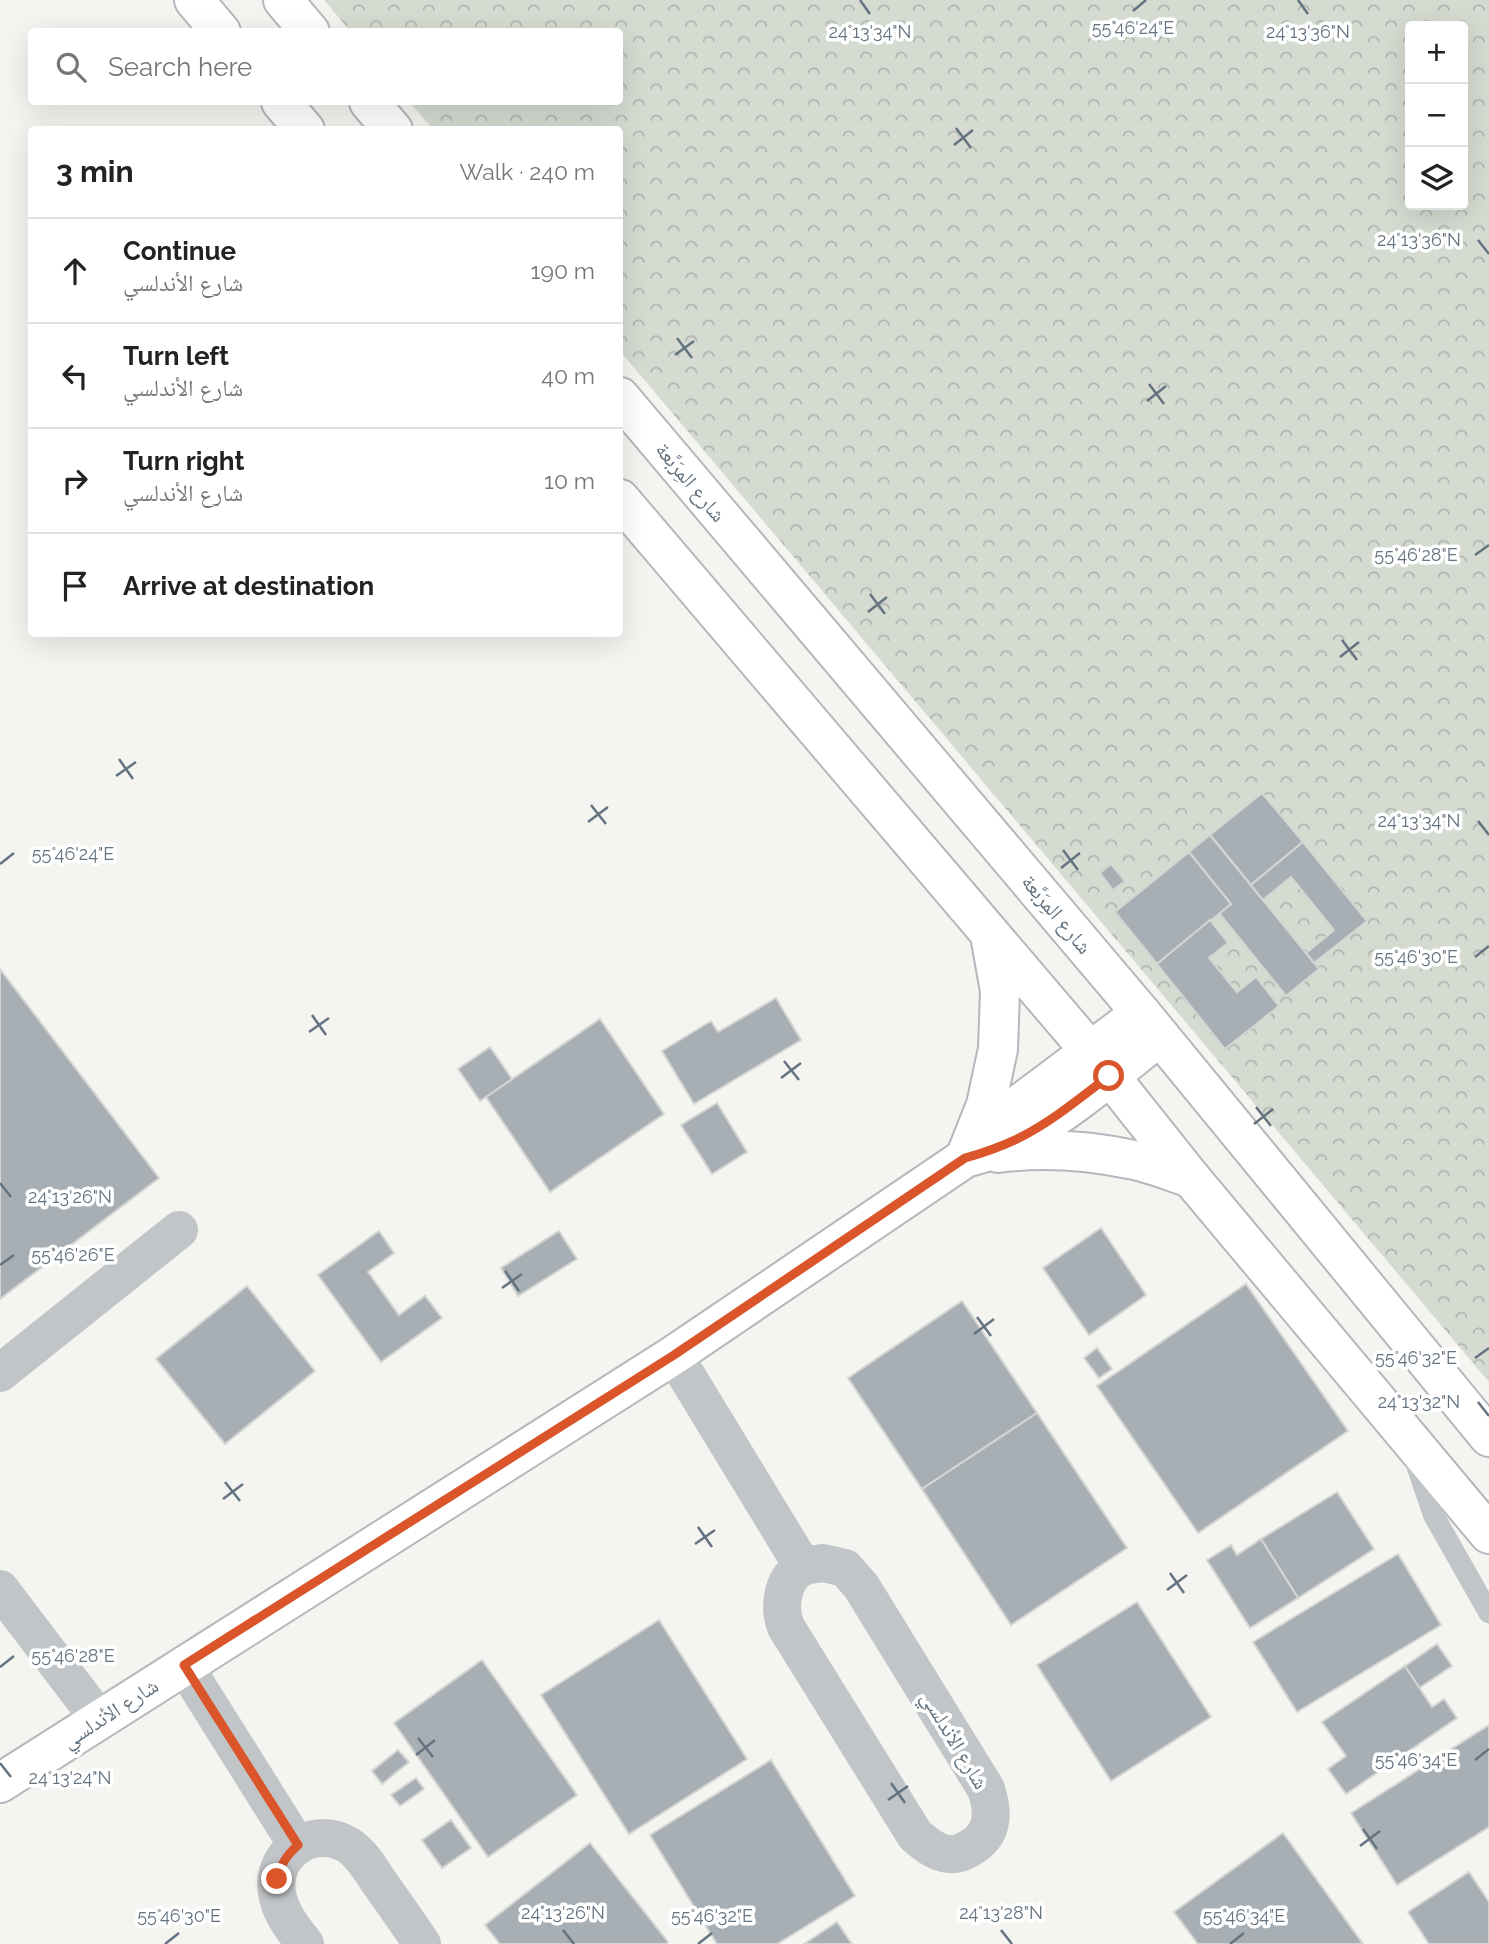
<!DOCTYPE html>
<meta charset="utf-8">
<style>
body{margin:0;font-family:Raleway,"Noto Naskh Arabic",sans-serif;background:#f6f6f6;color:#222}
.controls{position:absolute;right:21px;top:21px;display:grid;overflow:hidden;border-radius:7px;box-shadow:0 7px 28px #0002}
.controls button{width:63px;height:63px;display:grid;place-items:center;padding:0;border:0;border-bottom:2px solid #e0e0e0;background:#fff;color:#222;font:35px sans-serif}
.stop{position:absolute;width:21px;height:21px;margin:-16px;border:5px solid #da5529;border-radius:50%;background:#fff}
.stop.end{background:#da5529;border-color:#fff;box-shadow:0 2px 7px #0008}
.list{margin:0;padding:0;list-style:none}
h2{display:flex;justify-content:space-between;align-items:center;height:91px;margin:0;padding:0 28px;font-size:30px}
h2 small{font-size:23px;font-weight:400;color:#767676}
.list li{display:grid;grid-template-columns:46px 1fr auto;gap:21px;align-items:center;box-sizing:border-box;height:105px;padding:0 28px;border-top:2px solid #e0e0e0}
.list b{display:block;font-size:26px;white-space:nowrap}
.list p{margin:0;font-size:23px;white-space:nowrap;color:#767676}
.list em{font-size:23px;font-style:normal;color:#767676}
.icon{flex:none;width:38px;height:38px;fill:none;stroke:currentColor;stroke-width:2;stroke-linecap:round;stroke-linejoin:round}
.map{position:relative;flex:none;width:1489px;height:1944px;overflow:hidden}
.search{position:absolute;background:#fff;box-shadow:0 7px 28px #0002;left:28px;top:28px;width:595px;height:77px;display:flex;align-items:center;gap:18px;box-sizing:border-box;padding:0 24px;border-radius:7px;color:#767676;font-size:26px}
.panel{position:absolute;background:#fff;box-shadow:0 7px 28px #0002;left:28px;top:126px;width:595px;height:511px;border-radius:7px}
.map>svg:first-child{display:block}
.forest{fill:url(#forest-crowns);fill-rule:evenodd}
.building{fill:#a8afb4;stroke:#d5d5d3;stroke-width:2}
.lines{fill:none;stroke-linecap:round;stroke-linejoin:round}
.secondary-casing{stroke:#b4b8bc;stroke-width:42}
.lane{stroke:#c2c5c8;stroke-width:21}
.street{stroke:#c2c5c8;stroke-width:38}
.secondary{stroke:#fff;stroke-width:38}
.route{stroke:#da5529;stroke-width:9}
.ticks{fill:none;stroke:#647380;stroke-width:2.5}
.labels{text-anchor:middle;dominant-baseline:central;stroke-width:7;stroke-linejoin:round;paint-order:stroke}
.street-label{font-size:21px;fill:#647380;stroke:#fff}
.ticks-label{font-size:18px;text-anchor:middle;fill:#647380;stroke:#fff;stroke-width:7;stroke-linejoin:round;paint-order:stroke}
</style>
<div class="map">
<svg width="1489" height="1944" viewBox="0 0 1489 1944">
<defs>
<pattern id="forest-crowns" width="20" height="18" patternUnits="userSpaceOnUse" patternTransform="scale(1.75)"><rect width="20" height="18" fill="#d5dbd1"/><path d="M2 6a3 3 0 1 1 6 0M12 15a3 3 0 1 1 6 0" fill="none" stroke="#b0b6af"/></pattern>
</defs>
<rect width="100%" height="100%" fill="#f4f4f0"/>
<path class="forest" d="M324 0H1489V1382L620 351V130L433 129 409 102H620V32L350 31ZM1410 26H1463V205H1410Z"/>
<g class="building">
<path d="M1262 793 1303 842 1251 885 1210 835Z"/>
<path d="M1210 835 1319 969 1286 996 1219 913 1231 904 1189 852Z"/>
<path d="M1303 842 1367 921 1314 963 1306 953 1334 930 1291 877 1263 900 1251 885Z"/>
<path d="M1189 852 1231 904 1157 964 1115 912Z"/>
<path d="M1111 864 1125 881 1113 890 1100 873Z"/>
<path d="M1210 920 1228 943 1209 958 1237 992 1256 977 1279 1006 1225 1049 1157 964Z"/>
<path d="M0 969 159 1178 0 1299Z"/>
<path d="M776 998 801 1040 694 1104 662 1051 711 1021 718 1032Z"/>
<path d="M600 1019 664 1114 550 1192 486 1097Z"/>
<path d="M490 1047 512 1079 480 1101 458 1069Z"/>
<path d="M717 1103 747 1152 712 1174 681 1125Z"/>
<path d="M1101 1228 1146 1295 1089 1335 1043 1268Z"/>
<path d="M379 1231 394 1253 368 1272 399 1315 425 1296 442 1318 381 1362 318 1275Z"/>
<path d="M559 1231 577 1259 518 1296 501 1268Z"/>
<path d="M1246 1284 1348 1431 1198 1533 1097 1386Z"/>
<path d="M247 1286 315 1371 225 1444 156 1359Z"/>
<path d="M962 1301 1037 1413 922 1489 848 1378Z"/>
<path d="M1097 1348 1112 1369 1099 1378 1084 1358Z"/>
<path d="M1037 1413 1127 1548 1011 1625 922 1489Z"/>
<path d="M1337 1492 1374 1549 1298 1598 1261 1539Z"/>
<path d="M1261 1539 1298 1598 1250 1628 1207 1560 1231 1545 1237 1555Z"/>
<path d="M1398 1554 1441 1625 1297 1712 1253 1642Z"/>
<path d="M1137 1602 1211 1717 1111 1781 1037 1665Z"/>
<path d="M659 1620 747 1759 629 1834 541 1695Z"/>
<path d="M1437 1644 1452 1666 1419 1688 1405 1666Z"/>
<path d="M482 1660 577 1795 488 1857 394 1723Z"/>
<path d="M1405 1666 1432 1707 1444 1699 1457 1718 1346 1794 1328 1769 1346 1756 1322 1722Z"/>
<path d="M1489 1725V1827L1397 1885 1351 1813Z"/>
<path d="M398 1750 409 1762 382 1784 372 1771Z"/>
<path d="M771 1760 855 1896 777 1944H717L650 1835Z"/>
<path d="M416 1778 424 1789 400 1806 391 1795Z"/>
<path d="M451 1820 471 1848 442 1868 422 1840Z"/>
<path d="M1283 1833 1363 1944H1198L1174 1912Z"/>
<path d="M590 1843 668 1942 666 1944H500L485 1925Z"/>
<path d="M1469 1872 1489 1902V1944H1429L1408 1912Z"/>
<path d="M837 1922 852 1944H804Z"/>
</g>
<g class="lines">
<g class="secondary-casing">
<g id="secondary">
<path d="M194 0 221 32"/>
<path d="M283 0 310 32"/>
<path d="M281 102 305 130"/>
<path d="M369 102 393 130"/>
<path d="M620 397 1141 1013 1489 1437"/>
<path d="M620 499 1090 1051 1191 1178 1489 1534"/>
<path d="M975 1146 999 1121 1021 1103 1141 1013"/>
<path d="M998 1153C1043 1147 1090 1151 1134 1160 1153 1164 1172 1172 1191 1178"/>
<path d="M965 1158 986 1105 998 1049 1000 991 990 935"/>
<path d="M0 1783 674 1355 965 1158C984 1153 1003 1147 1021 1138 1069 1112 1117 1070 1160 1036"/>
</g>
</g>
<path class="lane" d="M1414 1458 1434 1516 1489 1613"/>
<g class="street">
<path d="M674 1355 803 1567"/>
<path d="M0 1373 179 1230"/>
<path d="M823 1563 845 1568 861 1586 986 1789C994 1813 994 1834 970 1848 963 1852 957 1855 949 1854 936 1853 924 1843 915 1835L786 1627C778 1607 782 1575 805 1566 811 1564 817 1564 823 1563Z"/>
<path d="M0 1589 99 1719"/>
<path d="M184 1665 297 1845"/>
<path d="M305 1944C294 1930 282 1915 278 1898 267 1856 311 1823 348 1845 361 1853 371 1870 379 1882 394 1903 408 1923 422 1944"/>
</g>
<use href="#secondary" class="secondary"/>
</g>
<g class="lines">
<path class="route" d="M277 1879C281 1864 286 1856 298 1845L184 1665 674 1355 965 1158C983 1153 1000 1147 1017 1139 1050 1123 1080 1098 1109 1076"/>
</g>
<path class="ticks" d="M860 0 870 14M1298 0 1308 14M1133 11 1146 0M956 128 971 148M954 145 973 130M1478 240 1489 254M677 338 692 358M675 355 694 341M1149 384 1164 404M1147 401 1166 386M1475 555 1489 545M870 594 885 614M868 612 887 597M1342 640 1357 660M1340 657 1359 642M119 759 133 779M116 776 136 762M591 805 606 824M1478 821 1489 835M588 822 608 807M1063 850 1078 870M0 864 14 853M1061 868 1080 853M1475 957 1489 946M312 1015 326 1035M309 1032 329 1018M784 1061 799 1080M781 1078 801 1063M1256 1107 1271 1126M1254 1124 1273 1109M0 1183 11 1197M0 1265 14 1255M505 1271 519 1291M502 1288 522 1274M977 1317 991 1336M974 1334 994 1319M1475 1358 1489 1348M1478 1402 1489 1416M225 1482 240 1501M223 1499 243 1484M698 1527 712 1547M695 1544 715 1530M1170 1573 1184 1593M1167 1590 1187 1575M0 1667 14 1656M418 1738 433 1757M416 1755 435 1740M1475 1760 1489 1749M0 1763 11 1777M891 1783 905 1803M888 1800 908 1786M1363 1829 1377 1849M1360 1846 1380 1831M563 1930 574 1944M1001 1930 1012 1944M165 1944 179 1933M698 1944 712 1933M1230 1944 1244 1933"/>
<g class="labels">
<g class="street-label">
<text transform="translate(691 482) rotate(50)">شارع المِرَبَّعة</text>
<text transform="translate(1057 914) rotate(50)">شارع المِرَبَّعة</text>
<text transform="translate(110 1713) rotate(-33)">شارع الأندلسي</text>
<text transform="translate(955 1740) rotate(59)">شارع الأندلسي</text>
</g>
</g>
<g class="ticks-label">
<text x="1133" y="34">55°46'24"E</text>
<text x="870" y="38">24°13'34"N</text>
<text x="1308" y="38">24°13'36"N</text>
<text x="1419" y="246">24°13'36"N</text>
<text x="1416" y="561">55°46'28"E</text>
<text x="1419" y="827">24°13'34"N</text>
<text x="73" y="860">55°46'24"E</text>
<text x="1416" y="963">55°46'30"E</text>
<text x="70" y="1203">24°13'26"N</text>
<text x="73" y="1261">55°46'26"E</text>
<text x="1416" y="1364">55°46'32"E</text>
<text x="1419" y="1408">24°13'32"N</text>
<text x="73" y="1662">55°46'28"E</text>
<text x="1416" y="1766">55°46'34"E</text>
<text x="70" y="1784">24°13'24"N</text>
<text x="563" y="1919">24°13'26"N</text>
<text x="1001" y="1919">24°13'28"N</text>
<text x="179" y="1922">55°46'30"E</text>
<text x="712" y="1922">55°46'32"E</text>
<text x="1244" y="1922">55°46'34"E</text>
</g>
</svg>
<div class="controls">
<button>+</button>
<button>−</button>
<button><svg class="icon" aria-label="layers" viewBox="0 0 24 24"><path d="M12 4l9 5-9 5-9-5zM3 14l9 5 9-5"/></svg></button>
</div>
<div class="stop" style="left:1109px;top:1076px"></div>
<div class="stop end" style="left:277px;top:1879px"></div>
<div class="search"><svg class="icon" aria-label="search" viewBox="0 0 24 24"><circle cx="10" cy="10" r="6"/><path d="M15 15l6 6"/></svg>Search here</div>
<section class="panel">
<h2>3 min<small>Walk · 240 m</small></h2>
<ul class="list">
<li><svg class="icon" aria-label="ahead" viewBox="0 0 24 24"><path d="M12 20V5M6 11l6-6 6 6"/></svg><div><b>Continue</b><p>شارع الأندلسي</p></div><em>190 m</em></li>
<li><svg class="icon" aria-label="left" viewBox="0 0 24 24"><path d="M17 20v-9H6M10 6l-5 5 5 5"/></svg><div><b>Turn left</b><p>شارع الأندلسي</p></div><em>40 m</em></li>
<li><svg class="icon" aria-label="right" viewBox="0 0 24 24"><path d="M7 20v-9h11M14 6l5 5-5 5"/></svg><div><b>Turn right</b><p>شارع الأندلسي</p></div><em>10 m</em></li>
<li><svg class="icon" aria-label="arrive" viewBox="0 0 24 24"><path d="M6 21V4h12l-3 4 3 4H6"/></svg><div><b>Arrive at destination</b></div></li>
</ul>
</section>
</div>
